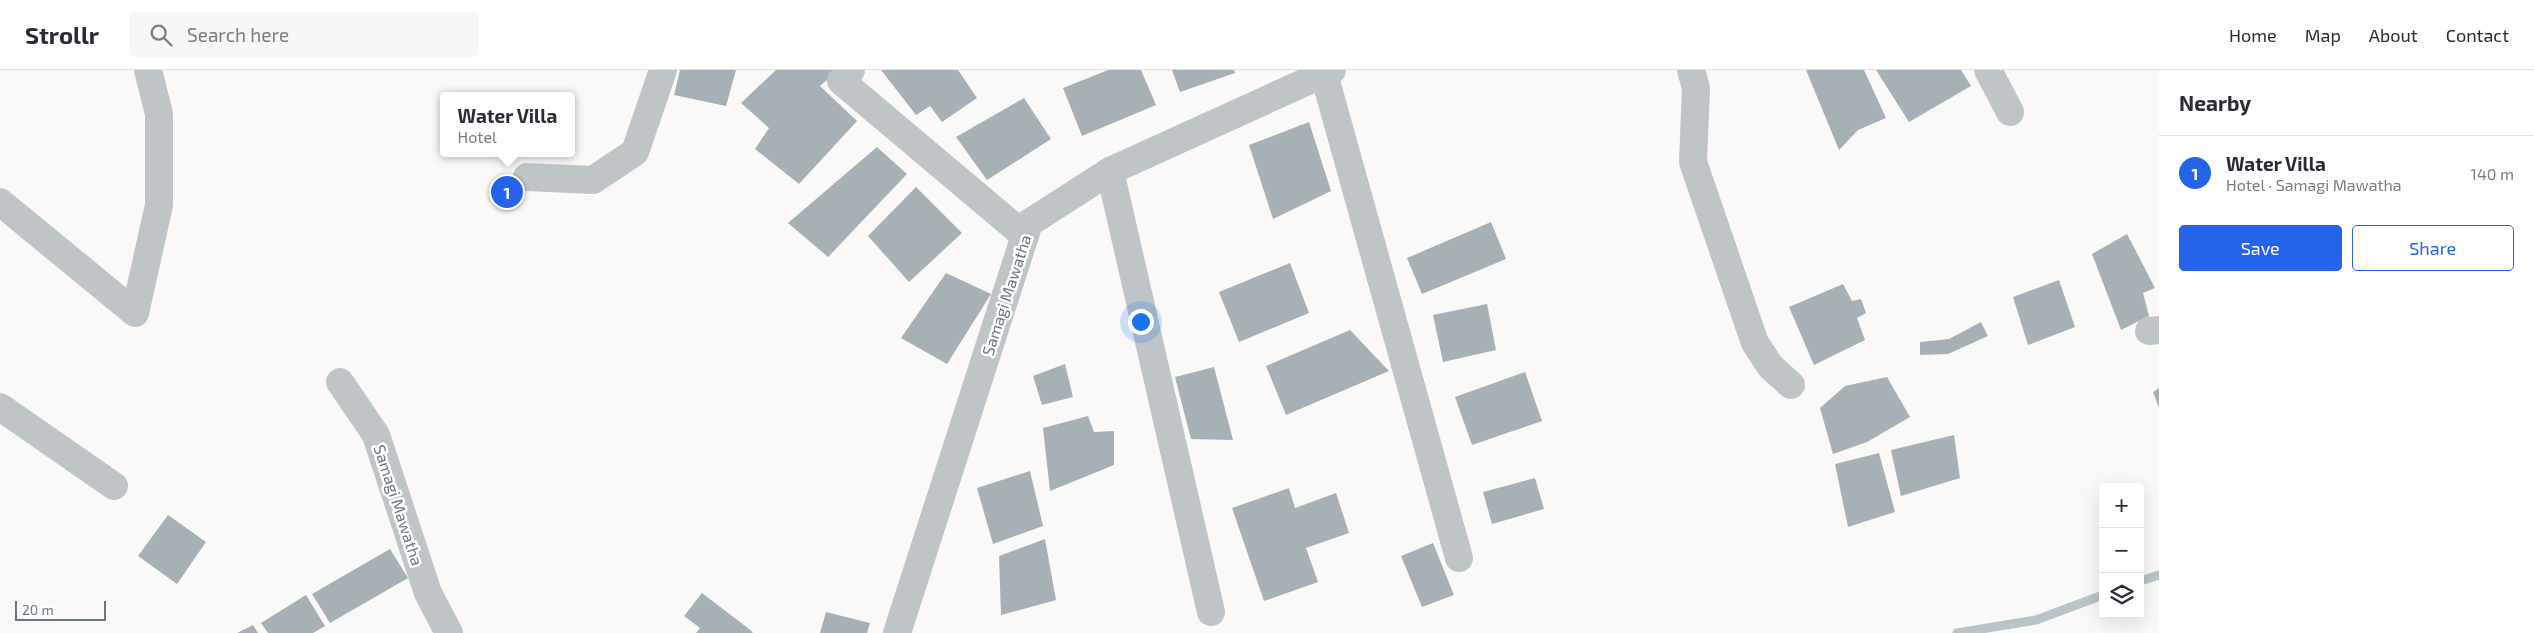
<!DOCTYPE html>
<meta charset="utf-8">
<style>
body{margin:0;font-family:"Exo 2",sans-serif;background:#f7f7f7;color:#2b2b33}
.controls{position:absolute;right:15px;bottom:15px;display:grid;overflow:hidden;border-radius:5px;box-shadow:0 5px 20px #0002}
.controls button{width:45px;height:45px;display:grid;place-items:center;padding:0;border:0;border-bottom:1px solid #e1e1e2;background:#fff;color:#2b2b33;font:25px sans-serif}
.scale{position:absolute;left:15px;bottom:12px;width:91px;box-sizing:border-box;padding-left:5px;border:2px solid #67787f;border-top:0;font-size:14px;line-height:18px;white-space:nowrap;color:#67787f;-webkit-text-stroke:4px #fff;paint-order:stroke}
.you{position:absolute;left:1140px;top:251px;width:18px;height:18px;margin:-12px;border:4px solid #fff;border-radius:50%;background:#1a73e8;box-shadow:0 0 0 8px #1a73e833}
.badge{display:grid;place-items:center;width:32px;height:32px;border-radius:50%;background:#2563eb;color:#fff;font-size:16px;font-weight:700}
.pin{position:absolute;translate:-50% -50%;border:2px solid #fff;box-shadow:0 1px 5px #0006}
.popup{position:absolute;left:440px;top:22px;width:135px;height:65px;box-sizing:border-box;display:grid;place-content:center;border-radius:5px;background:#fff;filter:drop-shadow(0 1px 4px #0005);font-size:16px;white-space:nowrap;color:#7c7c81}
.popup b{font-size:19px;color:#2b2b33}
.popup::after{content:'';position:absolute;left:50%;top:100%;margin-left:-10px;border:10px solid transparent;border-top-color:#fff}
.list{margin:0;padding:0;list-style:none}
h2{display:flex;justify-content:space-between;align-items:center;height:65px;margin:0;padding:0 20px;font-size:21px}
h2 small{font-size:16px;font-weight:400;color:#7c7c81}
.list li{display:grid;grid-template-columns:32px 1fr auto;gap:15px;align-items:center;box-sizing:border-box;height:75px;padding:0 20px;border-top:1px solid #e1e1e2}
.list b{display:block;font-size:19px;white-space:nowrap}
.list p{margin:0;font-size:16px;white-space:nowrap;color:#7c7c81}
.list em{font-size:16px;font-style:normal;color:#7c7c81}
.actions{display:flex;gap:10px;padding:15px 20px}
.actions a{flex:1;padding:11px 0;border:1px solid #2563eb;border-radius:5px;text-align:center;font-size:18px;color:#2563eb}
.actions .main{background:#2563eb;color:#fff}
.icon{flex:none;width:28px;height:28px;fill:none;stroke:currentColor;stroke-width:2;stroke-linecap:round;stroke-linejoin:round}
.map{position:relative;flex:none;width:2159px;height:563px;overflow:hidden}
header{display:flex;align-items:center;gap:30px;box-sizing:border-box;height:70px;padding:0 25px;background:#fff;border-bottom:1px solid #e1e1e2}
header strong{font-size:24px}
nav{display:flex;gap:28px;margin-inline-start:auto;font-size:18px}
.search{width:350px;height:45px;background:#f7f7f7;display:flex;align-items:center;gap:12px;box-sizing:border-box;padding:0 18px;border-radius:5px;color:#7c7c81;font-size:19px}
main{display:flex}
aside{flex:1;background:#fff}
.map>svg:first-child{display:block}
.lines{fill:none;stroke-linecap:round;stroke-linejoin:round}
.stream{stroke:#b8c4c6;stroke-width:9}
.building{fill:#a7b0b4}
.minor{stroke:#bfc4c7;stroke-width:28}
.labels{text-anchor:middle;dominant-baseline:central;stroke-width:5;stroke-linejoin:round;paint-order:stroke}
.street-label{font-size:16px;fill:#67787f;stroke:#fff}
</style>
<header>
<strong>Strollr</strong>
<div class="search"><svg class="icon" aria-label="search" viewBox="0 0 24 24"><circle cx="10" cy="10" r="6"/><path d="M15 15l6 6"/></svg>Search here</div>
<nav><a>Home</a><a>Map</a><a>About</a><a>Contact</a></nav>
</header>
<main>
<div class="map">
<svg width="2159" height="563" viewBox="0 0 2159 563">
<rect width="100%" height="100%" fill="#faf9f8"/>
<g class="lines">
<g class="stream">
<path d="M2140 511 2159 505"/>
<path d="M1957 563 2036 550 2103 525"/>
</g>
</g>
<g class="building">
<path d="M680 0H736L726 36 674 25Z"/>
<path d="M776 0H832L835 3 820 16 857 51 799 114 755 79 769 58 741 33Z"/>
<path d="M881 0H958L977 28 942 52 930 36 916 45Z"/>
<path d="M1108 0H1141L1156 35 1082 66 1063 18Z"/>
<path d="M1172 0H1234L1235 3 1180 22Z"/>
<path d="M1806 0H1864L1886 48 1858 60 1839 80Z"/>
<path d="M1876 0H1961L1971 16 1909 52Z"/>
<path d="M1024 28 1051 69 987 110 956 67Z"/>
<path d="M1309 52 1331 121 1273 149 1249 75Z"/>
<path d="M877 77 907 104 828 187 788 153Z"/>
<path d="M916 117 962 163 909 212 868 166Z"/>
<path d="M1491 152 1506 189 1422 224 1407 188Z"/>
<path d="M2127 164 2155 218 2143 223 2149 246 2121 260 2092 184Z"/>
<path d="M1290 193 1309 243 1239 272 1219 222Z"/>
<path d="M946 203 991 224 947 294 901 268Z"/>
<path d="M2059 210 2075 257 2028 275 2013 227Z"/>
<path d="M1843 214 1852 231 1861 229 1866 243 1857 248 1865 270 1814 295 1789 237Z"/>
<path d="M1487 234 1496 280 1443 292 1433 245Z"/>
<path d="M1981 252 1988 266 1948 284 1920 285V272L1949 269Z"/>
<path d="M1350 260 1389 301 1286 345 1266 296Z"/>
<path d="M1065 294 1073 327 1042 335 1033 306Z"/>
<path d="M1214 297 1233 370 1191 369 1175 307Z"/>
<path d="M1525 302 1542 351 1472 375 1455 327Z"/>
<path d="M1887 307 1910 347 1867 372 1833 384 1820 338 1845 316Z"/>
<path d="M2159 318V338L2153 322Z"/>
<path d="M1088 346 1094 362 1114 361V395L1050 421 1043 358Z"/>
<path d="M1954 365 1960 408 1901 426 1891 380Z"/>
<path d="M1879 383 1895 442 1848 457 1835 394Z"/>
<path d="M1030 401 1043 456 993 474 977 418Z"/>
<path d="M1535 408 1544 439 1492 454 1483 422Z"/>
<path d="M1289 418 1295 438 1336 423 1349 463 1306 478 1318 512 1264 531 1232 438Z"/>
<path d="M168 445 206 472 177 514 138 486Z"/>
<path d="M1045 469 1056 530 1001 545 999 486Z"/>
<path d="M1433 473 1454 525 1422 537 1401 486Z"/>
<path d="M390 479 408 508 330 553 312 524Z"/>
<path d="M702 523 753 562 752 563H696L700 558 684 546Z"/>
<path d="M306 525 325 556 313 563H268L261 553Z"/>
<path d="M826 542 870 553 867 563H820Z"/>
<path d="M253 555 258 563H237Z"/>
</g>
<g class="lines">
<g class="minor">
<path d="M851 0 841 11 1025 166"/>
<path d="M1691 0 1696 18 1693 92 1755 273 1771 297 1791 315"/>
<path d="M1988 0 2010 42"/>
<path d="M1324 4 1459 488"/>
<path d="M1110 101 1211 542"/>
<path d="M527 107 593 110 635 82 663 0"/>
<path d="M0 132 135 243 159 135V44L148 0"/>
<path d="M2149 261 2159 260"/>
<path d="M340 312 376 365 428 523 449 563"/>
<path d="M0 337 114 416"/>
<path d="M897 563 1029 153 1110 101 1332 0"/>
</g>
</g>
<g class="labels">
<g class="street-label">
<text transform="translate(1006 225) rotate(-72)">Samagi Mawatha</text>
<text transform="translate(399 435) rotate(72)">Samagi Mawatha</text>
</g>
</g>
</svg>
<div class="controls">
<button>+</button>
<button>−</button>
<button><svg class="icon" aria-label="layers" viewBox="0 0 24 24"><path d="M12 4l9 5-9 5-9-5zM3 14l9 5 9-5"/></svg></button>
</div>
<div class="scale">20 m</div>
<div class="you"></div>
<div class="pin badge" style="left:507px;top:122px">1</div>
<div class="popup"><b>Water Villa</b>Hotel</div>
</div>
<aside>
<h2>Nearby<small></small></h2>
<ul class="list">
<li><span class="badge">1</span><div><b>Water Villa</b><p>Hotel · Samagi Mawatha</p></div><em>140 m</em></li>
</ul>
<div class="actions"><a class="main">Save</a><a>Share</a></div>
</aside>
</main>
